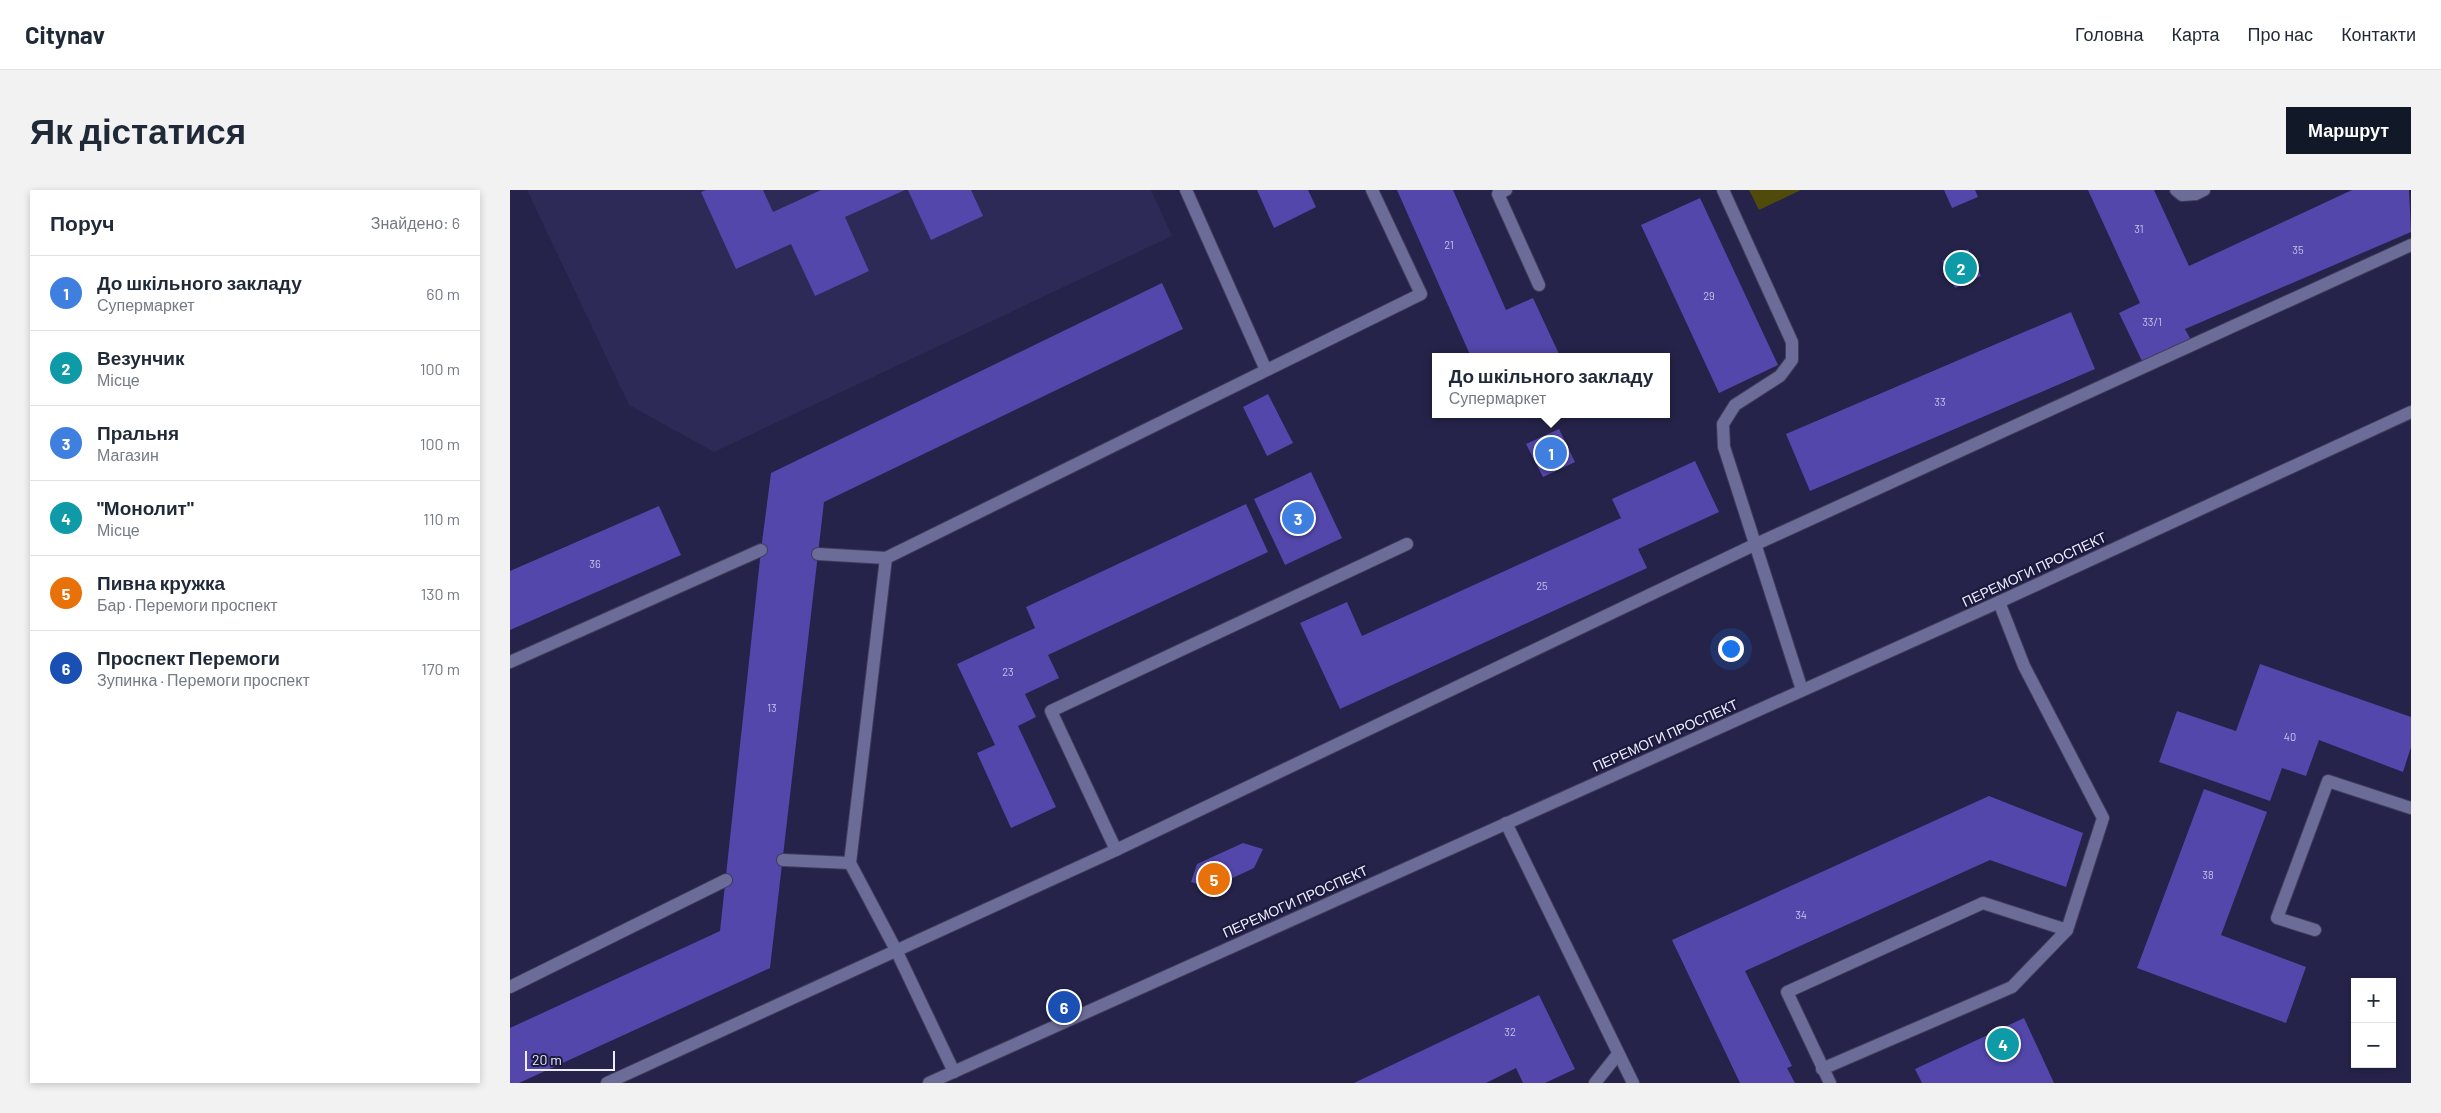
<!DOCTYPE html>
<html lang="uk">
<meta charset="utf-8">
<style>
body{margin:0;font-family:Barlow,sans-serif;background:#f2f2f3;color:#1f2937}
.controls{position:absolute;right:15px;bottom:15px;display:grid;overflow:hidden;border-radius:0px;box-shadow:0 2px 8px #0003}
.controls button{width:45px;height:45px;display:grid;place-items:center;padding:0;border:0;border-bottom:1px solid #e0e1e3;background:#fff;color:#1f2937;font:25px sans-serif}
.scale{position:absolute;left:15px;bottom:12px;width:90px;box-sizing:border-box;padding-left:5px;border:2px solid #ededfd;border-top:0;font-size:14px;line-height:18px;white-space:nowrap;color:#ededfd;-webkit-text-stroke:4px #1c193e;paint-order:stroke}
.you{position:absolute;left:1220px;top:458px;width:18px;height:18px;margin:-12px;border:4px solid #fff;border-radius:50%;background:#1a73e8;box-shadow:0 0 0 8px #1a73e833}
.badge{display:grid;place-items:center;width:32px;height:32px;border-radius:50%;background:#111827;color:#fff;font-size:16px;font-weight:700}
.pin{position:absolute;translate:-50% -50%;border:2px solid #fff;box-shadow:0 1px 5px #0006}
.popup{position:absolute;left:922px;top:163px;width:238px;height:65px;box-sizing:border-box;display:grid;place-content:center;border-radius:0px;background:#fff;filter:drop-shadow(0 1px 4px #0005);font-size:16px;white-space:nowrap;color:#747a83}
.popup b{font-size:19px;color:#1f2937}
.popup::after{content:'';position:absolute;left:50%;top:100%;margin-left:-10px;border:10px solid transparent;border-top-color:#fff}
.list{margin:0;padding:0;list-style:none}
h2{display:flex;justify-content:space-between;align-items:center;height:65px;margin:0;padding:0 20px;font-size:21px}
h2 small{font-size:16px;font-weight:400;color:#747a83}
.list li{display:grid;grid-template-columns:32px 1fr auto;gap:15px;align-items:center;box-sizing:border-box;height:75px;padding:0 20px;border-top:1px solid #e0e1e3}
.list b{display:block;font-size:19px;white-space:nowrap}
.list p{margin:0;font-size:16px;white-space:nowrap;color:#747a83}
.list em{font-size:16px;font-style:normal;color:#747a83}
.map{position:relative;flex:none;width:1901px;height:893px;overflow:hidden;border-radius:0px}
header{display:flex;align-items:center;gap:30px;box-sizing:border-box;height:70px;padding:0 25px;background:#fff;border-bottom:1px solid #e0e1e3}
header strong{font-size:24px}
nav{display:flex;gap:28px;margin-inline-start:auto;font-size:18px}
.intro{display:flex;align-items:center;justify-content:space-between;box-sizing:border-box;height:120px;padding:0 30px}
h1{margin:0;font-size:35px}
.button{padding:12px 22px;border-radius:0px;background:#111827;color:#fff;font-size:18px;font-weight:700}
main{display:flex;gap:30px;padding:0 30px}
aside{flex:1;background:#fff;border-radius:0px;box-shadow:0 2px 8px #0003}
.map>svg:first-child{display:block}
.built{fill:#2d2a57}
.green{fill:#504a0b}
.building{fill:#5347ab}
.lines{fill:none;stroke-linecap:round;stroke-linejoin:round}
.service-casing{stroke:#403c5c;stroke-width:14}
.minor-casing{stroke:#403c5c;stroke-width:14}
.service{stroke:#6c6c98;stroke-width:12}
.minor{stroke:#6c6c98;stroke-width:12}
.labels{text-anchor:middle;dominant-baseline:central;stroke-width:4.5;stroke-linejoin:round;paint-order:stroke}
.number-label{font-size:11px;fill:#c6c4e8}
.street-label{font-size:14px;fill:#ededfd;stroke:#1c193e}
</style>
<header>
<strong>Citynav</strong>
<nav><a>Головна</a><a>Карта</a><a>Про нас</a><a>Контакти</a></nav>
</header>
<div class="intro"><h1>Як дістатися</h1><a class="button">Маршрут</a></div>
<main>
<aside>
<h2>Поруч<small>Знайдено: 6</small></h2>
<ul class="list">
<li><span class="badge" style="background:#3f7fe0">1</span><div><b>До шкільного закладу</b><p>Супермаркет</p></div><em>60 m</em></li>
<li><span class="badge" style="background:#0f9aa8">2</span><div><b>Везунчик</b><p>Місце</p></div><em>100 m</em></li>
<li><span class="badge" style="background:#3f7fe0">3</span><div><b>Пральня</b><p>Магазин</p></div><em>100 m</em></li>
<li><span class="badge" style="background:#0f9aa8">4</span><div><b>&quot;Монолит&quot;</b><p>Місце</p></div><em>110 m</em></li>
<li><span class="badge" style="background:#e8710a">5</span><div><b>Пивна кружка</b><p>Бар · Перемоги проспект</p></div><em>130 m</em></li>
<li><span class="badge" style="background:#1a4fb4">6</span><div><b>Проспект Перемоги</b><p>Зупинка · Перемоги проспект</p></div><em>170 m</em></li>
</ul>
</aside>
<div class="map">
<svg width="1901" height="893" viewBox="0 0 1901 893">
<rect width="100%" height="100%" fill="#252349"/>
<path class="built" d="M17 0H641L662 46 204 262 119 215Z"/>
<path class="green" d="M1239 0H1291L1249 20Z"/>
<g class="building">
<path d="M196 0H253L263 22 311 0H395L335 27 359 81 305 106 281 54 226 79 191 2Z"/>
<path d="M398 0H461L473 26 421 50Z"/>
<path d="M747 0H798L806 17 764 38Z"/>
<path d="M887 0H943L996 120 1023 108 1049 164 1043 167H961Z"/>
<path d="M1434 0H1465L1468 7 1442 18Z"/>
<path d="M1578 0H1644L1679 76 1842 0H1899L1901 42 1675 139 1681 150 1633 173 1609 123 1630 113Z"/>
<path d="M1190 8 1268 175 1209 203 1131 35Z"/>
<path d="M1458 59 1471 86 1445 98 1432 71Z"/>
<path d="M652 93 673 139 314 312 260 778 9 893H0V838L210 741 251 360 261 283Z"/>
<path d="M1561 122 1585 179 1300 301 1276 244Z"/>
<path d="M758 204 783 253 757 266 733 217Z"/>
<path d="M1049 239 1065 272 1033 287 1016 254Z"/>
<path d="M1185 271 1209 322 1128 359 1137 378 830 519 790 433 837 412 852 446 1111 328 1102 309Z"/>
<path d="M801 282 832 348 775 375 744 309Z"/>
<path d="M736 314 758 362 538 465 549 488 515 504 526 527 508 536 546 617 501 638 467 563 485 555 447 474 525 438 516 417Z"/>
<path d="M149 316 171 365 0 440V381Z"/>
<path d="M1750 474 1901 527V557L1893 582 1809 550 1796 586 1772 578 1760 611 1649 572 1667 521 1726 541Z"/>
<path d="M1694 599 1757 622 1711 745 1796 777 1776 833 1627 778Z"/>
<path d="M1479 606 1573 643 1556 697 1480 670 1235 781 1282 876 1277 878 1285 893H1230L1162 750Z"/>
<path d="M733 653 753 659 744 678 701 698 681 692 687 674Z"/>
<path d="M1029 805 1065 879 1035 893H1013L1006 878 976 893H844Z"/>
<path d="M1514 828 1544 893H1412L1405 879Z"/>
</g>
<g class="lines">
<g class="service-casing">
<g id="service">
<path d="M676 0 756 180"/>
<path d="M996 0 988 4 1029 95"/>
<path d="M1213 0 1282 152V170L1270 186 1225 215 1213 234 1214 257 1292 500"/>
<path d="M1666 0 1672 5 1686 4 1694 0"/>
<path d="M308 364 376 368"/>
<path d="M0 472 251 360"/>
<path d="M996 633 1123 893"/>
<path d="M606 660 541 521 897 354"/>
<path d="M273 670 340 673"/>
<path d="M1805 740 1767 728 1818 591 1901 618"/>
<path d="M0 797 216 690"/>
<path d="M1312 879 1502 797 1557 740 1593 628 1514 476 1489 412"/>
<path d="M444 882 386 760 340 673 376 368 911 104 862 0"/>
<path d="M97 893 606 660 1244 355 1901 55"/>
<path d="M1085 893 1108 864"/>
<path d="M1320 893 1277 802 1473 713 1557 740"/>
</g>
</g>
<g class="minor-casing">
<path id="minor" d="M419 893 1489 412 1901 222"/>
</g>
<use href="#service" class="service"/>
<use href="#minor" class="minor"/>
</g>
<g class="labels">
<g class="number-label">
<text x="1629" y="38">31</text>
<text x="939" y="54">21</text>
<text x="1788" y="59">35</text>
<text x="1199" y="105">29</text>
<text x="1642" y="131">33/1</text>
<text x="1430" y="211">33</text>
<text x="85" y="373">36</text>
<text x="1032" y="395">25</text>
<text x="498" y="481">23</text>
<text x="262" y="517">13</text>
<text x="1780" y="546">40</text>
<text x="1698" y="684">38</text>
<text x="1291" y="724">34</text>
<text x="1000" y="841">32</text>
</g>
<g class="street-label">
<text transform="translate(1524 379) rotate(-25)">ПЕРЕМОГИ ПРОСПЕКТ</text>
<text transform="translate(1155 545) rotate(-24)">ПЕРЕМОГИ ПРОСПЕКТ</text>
<text transform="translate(785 711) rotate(-24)">ПЕРЕМОГИ ПРОСПЕКТ</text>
</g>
</g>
</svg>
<div class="controls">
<button>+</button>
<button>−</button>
</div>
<div class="scale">20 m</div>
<div class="you"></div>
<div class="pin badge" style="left:1041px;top:263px;background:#3f7fe0">1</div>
<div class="popup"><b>До шкільного закладу</b>Супермаркет</div>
<div class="pin badge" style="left:1451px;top:78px;background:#0f9aa8">2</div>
<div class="pin badge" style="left:788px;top:328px;background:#3f7fe0">3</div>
<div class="pin badge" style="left:1493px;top:854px;background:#0f9aa8">4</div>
<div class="pin badge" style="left:704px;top:689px;background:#e8710a">5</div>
<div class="pin badge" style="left:554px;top:817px;background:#1a4fb4">6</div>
</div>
</main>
